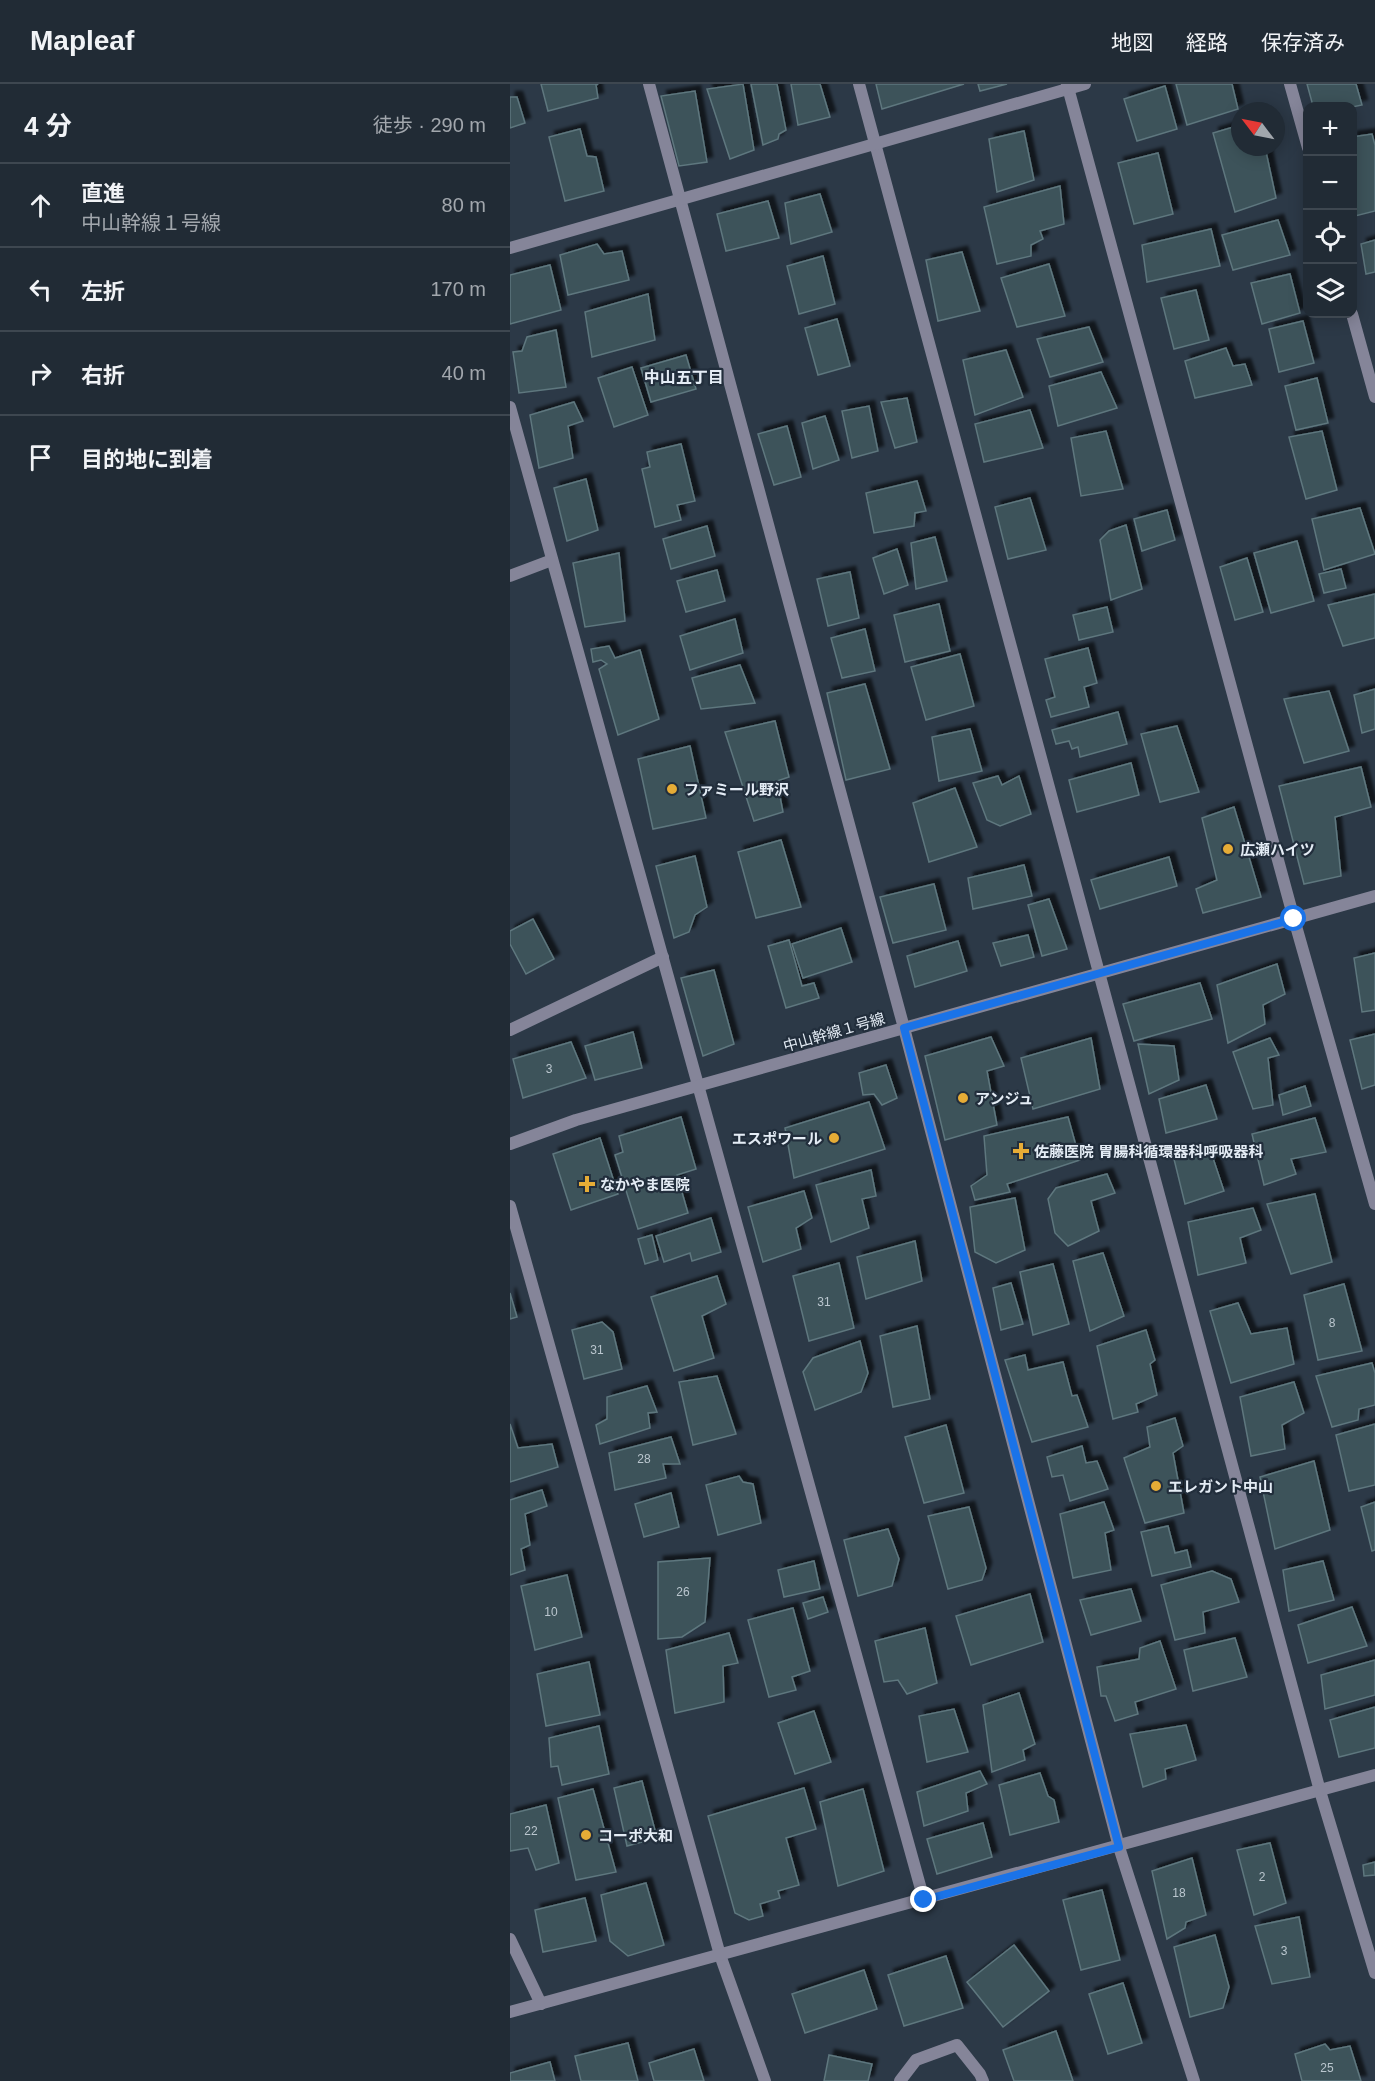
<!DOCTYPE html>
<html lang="ja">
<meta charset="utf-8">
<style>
body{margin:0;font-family:Helvetica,"Noto Sans JP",sans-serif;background:#29333d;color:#f1f3f6}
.controls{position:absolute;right:18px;top:18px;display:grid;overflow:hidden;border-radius:12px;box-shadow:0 3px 15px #0003}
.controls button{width:54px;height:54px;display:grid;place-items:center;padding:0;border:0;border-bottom:2px solid #3e4750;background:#212b35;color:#f1f3f6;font:30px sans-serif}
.compass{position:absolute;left:721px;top:18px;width:54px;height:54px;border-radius:50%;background:#212b35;box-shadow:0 3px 15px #0003;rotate:302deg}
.stop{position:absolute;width:18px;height:18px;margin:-14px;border:4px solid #1a73e8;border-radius:50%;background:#fff}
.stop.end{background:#1a73e8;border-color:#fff;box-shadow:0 2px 6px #0008}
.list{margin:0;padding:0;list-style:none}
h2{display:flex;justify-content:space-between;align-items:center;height:78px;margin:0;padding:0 24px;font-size:26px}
h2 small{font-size:20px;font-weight:400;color:#a2a7ad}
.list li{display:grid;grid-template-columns:39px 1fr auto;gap:18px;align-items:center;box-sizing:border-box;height:84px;padding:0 24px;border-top:2px solid #3e4750}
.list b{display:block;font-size:22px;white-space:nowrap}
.list p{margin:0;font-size:20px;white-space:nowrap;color:#a2a7ad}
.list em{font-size:20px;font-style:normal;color:#a2a7ad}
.icon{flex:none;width:33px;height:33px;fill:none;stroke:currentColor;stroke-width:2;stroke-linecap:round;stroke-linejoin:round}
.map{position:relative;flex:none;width:865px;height:1997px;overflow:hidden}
header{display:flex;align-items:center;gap:36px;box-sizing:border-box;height:84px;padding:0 30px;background:#212b35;border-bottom:2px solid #3e4750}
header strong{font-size:28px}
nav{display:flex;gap:33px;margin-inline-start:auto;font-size:21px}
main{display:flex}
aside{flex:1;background:#212b35}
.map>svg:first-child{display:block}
.building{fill:#3c535a;stroke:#5e777e;stroke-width:1.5;filter:url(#shadow)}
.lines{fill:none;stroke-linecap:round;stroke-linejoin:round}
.service{stroke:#858599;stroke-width:12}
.minor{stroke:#858599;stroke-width:12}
.tertiary{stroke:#858599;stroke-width:12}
.route{stroke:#1a73e8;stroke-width:8}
.poi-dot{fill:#e6ac36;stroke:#222e3c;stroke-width:2}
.labels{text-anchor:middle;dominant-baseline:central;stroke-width:4.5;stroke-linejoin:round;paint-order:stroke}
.number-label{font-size:12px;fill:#bac6ce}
.poi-label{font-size:15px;font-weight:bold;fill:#e4ecf5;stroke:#222e3c;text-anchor:start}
.street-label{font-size:15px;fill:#e4ecf5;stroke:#222e3c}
.neighbourhood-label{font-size:16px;font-weight:bold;fill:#e4ecf5;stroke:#222e3c}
</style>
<header>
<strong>Mapleaf</strong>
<nav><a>地図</a><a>経路</a><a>保存済み</a></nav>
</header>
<main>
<aside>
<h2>4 分<small>徒歩 · 290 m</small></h2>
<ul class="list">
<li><svg class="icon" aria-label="ahead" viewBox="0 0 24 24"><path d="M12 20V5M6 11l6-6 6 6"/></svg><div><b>直進</b><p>中山幹線１号線</p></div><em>80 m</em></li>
<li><svg class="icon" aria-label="left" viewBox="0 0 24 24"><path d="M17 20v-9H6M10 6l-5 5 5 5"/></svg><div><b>左折</b></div><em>170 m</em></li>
<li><svg class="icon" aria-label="right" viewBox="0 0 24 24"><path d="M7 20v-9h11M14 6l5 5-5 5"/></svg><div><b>右折</b></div><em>40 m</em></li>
<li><svg class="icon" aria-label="arrive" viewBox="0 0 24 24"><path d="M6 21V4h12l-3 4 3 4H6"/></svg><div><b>目的地に到着</b></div></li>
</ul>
</aside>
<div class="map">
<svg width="865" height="1997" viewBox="0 0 865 1997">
<defs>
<filter id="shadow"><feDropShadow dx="5.5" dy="-5.5" stdDeviation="1.5" flood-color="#0009"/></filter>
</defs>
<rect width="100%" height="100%" fill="#2c3947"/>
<g class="building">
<path d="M31 0H88L86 1 88 14 38 27Z"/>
<path d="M233 0 244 66 220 75 197 5Z"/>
<path d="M241 0H267L276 46 269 50 268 55 253 61Z"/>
<path d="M281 0H310L320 33 288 41Z"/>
<path d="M366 0H454L372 25Z"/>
<path d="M468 0H497L470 7Z"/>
<path d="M666 0H722L728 25 677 41Z"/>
<path d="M797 0H846L852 21 842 23 803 22Z"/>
<path d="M655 2 667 45 627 57 614 15Z"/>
<path d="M185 7 197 78 169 82 151 12Z"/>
<path d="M0 13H7L15 39 0 44Z"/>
<path d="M730 41V63H755L766 114 725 128 703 49Z"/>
<path d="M70 45 77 72 86 73 94 107 55 117 39 53Z"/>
<path d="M514 47 524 96 487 108 479 55Z"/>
<path d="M862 50 865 61V127L845 132 842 130V53Z"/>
<path d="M648 69 663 130 624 140 608 79Z"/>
<path d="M550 102 554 140 530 147 533 155 521 161V172L487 180 474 123Z"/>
<path d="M310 110 322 148 281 160 275 119Z"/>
<path d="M258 117 269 154 216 167 207 130Z"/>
<path d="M768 136 780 171 723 186 712 151Z"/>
<path d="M701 145 710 182 637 198 632 161Z"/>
<path d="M865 156V188L856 190 851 160Z"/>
<path d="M87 160 94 170 112 167 119 196 58 211 50 171Z"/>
<path d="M452 168 470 227 428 237 416 176Z"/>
<path d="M313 172 325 220 289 230 277 182Z"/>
<path d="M539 180 555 232 507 243 491 194Z"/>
<path d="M40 181 51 226 0 240V191Z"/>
<path d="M780 190 790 229 752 240 741 199Z"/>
<path d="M686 206 699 256 664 265 651 214Z"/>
<path d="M138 210 145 256 82 273 75 228Z"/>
<path d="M327 235 340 282 308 291 295 244Z"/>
<path d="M793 237 804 279 769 288 759 245Z"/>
<path d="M579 243 593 278 540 293 527 255Z"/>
<path d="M46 246 56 303 9 309 3 268 12 267 17 253Z"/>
<path d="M716 264 723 282 735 280 742 301 685 314 675 277Z"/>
<path d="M496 266 513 313 465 331 453 276Z"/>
<path d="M176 271 186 305 141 318 131 284Z"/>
<path d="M122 283 138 331 104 343 88 294Z"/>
<path d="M591 288 607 324 548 342 539 302Z"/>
<path d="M807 294 818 339 786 346 775 302Z"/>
<path d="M397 314 407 358 385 364 371 318Z"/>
<path d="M64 318 73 337 58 342 63 374 29 384 20 331Z"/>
<path d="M359 322 368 367 342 374 332 327Z"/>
<path d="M520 326 533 364 474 378 465 340Z"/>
<path d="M315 332 329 376 303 385 292 339Z"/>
<path d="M277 342 291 393 264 401 248 350Z"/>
<path d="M596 347 613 405 571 412 561 354Z"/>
<path d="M812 347 827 406 796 415 779 353Z"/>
<path d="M171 360 185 417 167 421 171 436 145 443 132 385 140 383 137 368Z"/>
<path d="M76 395 88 446 57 457 44 404Z"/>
<path d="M407 397 416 427 405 429 404 442 364 449 356 409Z"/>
<path d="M520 414 536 466 498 475 485 423Z"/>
<path d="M850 424 865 470 814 486 802 435Z"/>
<path d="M657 426 665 456 632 467 624 435Z"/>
<path d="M616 441 632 505 601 516 590 456 599 447Z"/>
<path d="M197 442 205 472 161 485 153 455Z"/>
<path d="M425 453 437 497 406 505 401 459Z"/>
<path d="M787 457 804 517 761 529 744 469Z"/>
<path d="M387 465 398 501 374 510 363 474Z"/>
<path d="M109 469 115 537 75 543 63 479Z"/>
<path d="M737 474 753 528 725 536 710 483Z"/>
<path d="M831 485 836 504 814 509 809 490Z"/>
<path d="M207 486 215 517 176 528 167 497Z"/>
<path d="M340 488 349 534 318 542 307 495Z"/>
<path d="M865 510V554L833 562 818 521Z"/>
<path d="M429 520 440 567 395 578 384 531Z"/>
<path d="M597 523 603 548 569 556 563 531Z"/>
<path d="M225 535 233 569 180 586 170 552Z"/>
<path d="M355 545 365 587 332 594 321 554Z"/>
<path d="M99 562 105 574 130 566 149 635 108 651 89 585 97 580 91 576 83 578 81 565Z"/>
<path d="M578 564 587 599 574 603 579 623 541 633 536 616 545 613 535 575Z"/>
<path d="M450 570 464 622 416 636 401 583Z"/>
<path d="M230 581 245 619 191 625 182 594Z"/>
<path d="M355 600 380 685 336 696 317 609Z"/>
<path d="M865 605V645L852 649 844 611Z"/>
<path d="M819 607 839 667 794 679 774 615Z"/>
<path d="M608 628 617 660 570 673 568 663 562 665 559 657 546 660 542 646Z"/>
<path d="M265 637 279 693 267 697 273 728 244 737 215 648Z"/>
<path d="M667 642 689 708 650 718 631 650Z"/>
<path d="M460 645 472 687 429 697 422 653Z"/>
<path d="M180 662 196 734 143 745 128 675Z"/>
<path d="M621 679 629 711 567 728 559 696Z"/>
<path d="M851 683 861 723 825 733 831 792 794 800 769 702Z"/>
<path d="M488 692 492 701 509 692 521 730 490 742 477 736 463 699Z"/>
<path d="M445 704 467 763 419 778 403 719Z"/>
<path d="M724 723 751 813 693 829 686 805 707 796 692 734Z"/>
<path d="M271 756 291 823 246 834 228 768Z"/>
<path d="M185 772 197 823 185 831 179 848 164 854 146 782Z"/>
<path d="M659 773 667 802 590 825 581 796Z"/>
<path d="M514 781 522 812 463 825 458 794Z"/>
<path d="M424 800 436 846 383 859 370 813Z"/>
<path d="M539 815 557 865 532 872 518 821Z"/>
<path d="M23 835 44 875 16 890 0 860V847Z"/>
<path d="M331 844 342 878 293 894 282 860Z"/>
<path d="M518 851 524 873 491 882 483 859Z"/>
<path d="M279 856 292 902 304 899 309 914 276 924 258 862Z"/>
<path d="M448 857 457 887 405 903 397 872Z"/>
<path d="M865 869V926L852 928 844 874Z"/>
<path d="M767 880 775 910 753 921 755 940 718 959 707 901Z"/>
<path d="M204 886 224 960 193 972 171 894Z"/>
<path d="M690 899 702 935 624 957 613 920Z"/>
<path d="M123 948 132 984 85 996 75 962Z"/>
<path d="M865 950V1001L852 1005 840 956Z"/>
<path d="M481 953 494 982 477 987 487 1041 435 1056 415 972Z"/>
<path d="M581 954 590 1005 523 1025 511 974Z"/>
<path d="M760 954 769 971 758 974 763 1021 743 1025 723 968Z"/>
<path d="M61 958 76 994 13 1014 3 975Z"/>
<path d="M628 960 664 962 669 996 639 1010Z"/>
<path d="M376 981 387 1014 372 1021 364 1010 353 1011 349 989Z"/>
<path d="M696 1001 707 1035 656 1049 649 1015Z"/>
<path d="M795 1002 801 1022 773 1031 769 1011Z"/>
<path d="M359 1018 375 1065 284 1094 275 1044Z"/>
<path d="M171 1033 186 1085 167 1091 178 1129 128 1145 105 1071 113 1068 109 1052Z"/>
<path d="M558 1033 570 1076 497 1100 500 1108 465 1116 461 1102 477 1091 474 1052Z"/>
<path d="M805 1034 816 1068 781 1075 786 1090 754 1101 742 1050Z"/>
<path d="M90 1054 108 1110 61 1126 43 1070Z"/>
<path d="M700 1065 714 1107 675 1120 664 1075Z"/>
<path d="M361 1086 366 1112 352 1115 359 1144 321 1158 306 1101Z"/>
<path d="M597 1090 605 1109 581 1117 589 1147 558 1162 545 1149 538 1115 546 1104Z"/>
<path d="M294 1107 302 1134 286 1144 291 1165 253 1178 238 1123Z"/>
<path d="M805 1110 822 1178 781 1190 757 1120Z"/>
<path d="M505 1114 515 1166 486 1179 465 1168 460 1123Z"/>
<path d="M743 1124 751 1146 730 1154 736 1179 688 1191 678 1138Z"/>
<path d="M201 1134 211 1168 182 1177 180 1169 154 1178 146 1152Z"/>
<path d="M142 1151 148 1176 135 1180 128 1155Z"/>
<path d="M405 1157 412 1197 356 1215 347 1173Z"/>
<path d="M593 1169 614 1232 580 1247 563 1177Z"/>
<path d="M329 1179 344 1244 299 1257 283 1192Z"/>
<path d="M543 1180 559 1240 523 1251 510 1188Z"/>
<path d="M207 1192 216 1220 192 1232 204 1274 164 1287 141 1213Z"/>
<path d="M501 1199 513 1240 491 1246 483 1204Z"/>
<path d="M834 1200 852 1267 808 1276 794 1211Z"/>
<path d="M0 1209 7 1233 0 1235Z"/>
<path d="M728 1219 741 1250 777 1244 784 1280 721 1299 700 1227Z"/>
<path d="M92 1238 103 1248 112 1285 74 1295 62 1246Z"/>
<path d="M407 1242 420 1315 383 1323 370 1252Z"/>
<path d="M636 1246 645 1276 640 1280 647 1311 626 1320 628 1328 603 1335 587 1262Z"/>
<path d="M350 1257 358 1289 351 1308 305 1326 293 1288 303 1274Z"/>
<path d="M515 1271 518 1286 553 1278 562 1312 567 1311 578 1343 522 1358 495 1276Z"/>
<path d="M862 1279 865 1289V1321L849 1325 848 1336 822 1343 806 1292Z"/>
<path d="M207 1292 226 1350 183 1361 169 1298Z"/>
<path d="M784 1298 794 1329 772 1341 775 1365 741 1372 730 1313Z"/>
<path d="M137 1302 147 1328 138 1329 140 1344 90 1360 86 1341 97 1335V1313Z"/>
<path d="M665 1334 673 1362 663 1369 674 1429 635 1439 614 1374 640 1363 637 1343Z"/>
<path d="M0 1340 8 1364 42 1360 48 1383 0 1398Z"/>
<path d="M865 1340V1401L839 1407 826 1351Z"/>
<path d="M436 1341 454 1409 414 1419 395 1353Z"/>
<path d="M161 1353 170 1380H153L156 1394 105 1406 99 1369Z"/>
<path d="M572 1362 576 1379 587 1377 598 1405 560 1417 553 1391 542 1393 537 1373Z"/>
<path d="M804 1377 820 1446 765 1465 750 1393Z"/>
<path d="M229 1392 233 1398 243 1400 251 1439 208 1451 196 1401Z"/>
<path d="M32 1406 37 1422 15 1430 20 1461 11 1465 15 1486 0 1491V1416Z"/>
<path d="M161 1409 169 1443 134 1453 125 1420Z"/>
<path d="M594 1418 604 1446 595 1449 601 1486 563 1494 550 1430Z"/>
<path d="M865 1418V1466L862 1467 851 1423Z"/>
<path d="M459 1423 476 1484 472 1496 438 1505 418 1432Z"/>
<path d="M658 1442 665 1469 677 1466 681 1483 642 1492 631 1448Z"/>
<path d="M378 1445 389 1475 382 1502 348 1512 334 1456Z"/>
<path d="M200 1474 195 1538 172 1553 148 1555V1478Z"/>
<path d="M304 1477 310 1505 274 1513 268 1486Z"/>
<path d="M813 1477 824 1516 779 1527 773 1486Z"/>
<path d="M702 1487 721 1495 729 1518 693 1528 695 1549 665 1556 651 1501Z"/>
<path d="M57 1491 72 1553 25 1566 11 1502Z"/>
<path d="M621 1505 631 1537 581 1551 570 1516Z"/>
<path d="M520 1510 533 1558 461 1581 446 1532Z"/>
<path d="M313 1513 318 1528 298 1535 293 1519Z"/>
<path d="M842 1523 857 1562 798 1579 788 1541Z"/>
<path d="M283 1524 300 1587 282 1593 286 1606 259 1613 238 1536Z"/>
<path d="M415 1544 427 1599 397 1610 388 1596 374 1598 365 1557Z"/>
<path d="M219 1549 228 1579 213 1582 214 1618 165 1629 156 1566Z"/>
<path d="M725 1554 737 1593 683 1607 674 1566Z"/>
<path d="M650 1557 666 1605 625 1618 628 1630 605 1637 596 1612H591L587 1583 629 1575 630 1564Z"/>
<path d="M865 1576V1611L815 1625 811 1591Z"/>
<path d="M79 1578 90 1631 36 1642 27 1590Z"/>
<path d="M509 1609 525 1660 513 1666 515 1676 482 1688 473 1621Z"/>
<path d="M865 1623V1664L829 1673 820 1636Z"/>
<path d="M444 1625 458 1668 417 1678 409 1632Z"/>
<path d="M304 1627 321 1678 285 1690 268 1639Z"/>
<path d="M676 1641 686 1676 655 1685 656 1695 633 1703 620 1650Z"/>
<path d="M89 1642 99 1690 52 1701 48 1682 41 1683 39 1654Z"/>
<path d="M470 1687 477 1700 456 1709 458 1727 414 1742 407 1708Z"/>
<path d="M530 1689 538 1712 544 1716 549 1738 500 1751 489 1701Z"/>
<path d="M132 1697 147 1754 117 1762 104 1704Z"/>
<path d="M294 1704 306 1745 276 1754 289 1801 268 1807 270 1814 250 1820 253 1832 239 1836 225 1829 198 1732Z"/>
<path d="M83 1705 106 1788 66 1796 48 1714Z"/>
<path d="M353 1705 374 1787 328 1802 310 1718Z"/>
<path d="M36 1721 49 1779 26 1786 18 1764 0 1767V1730Z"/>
<path d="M473 1739 482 1773 427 1790 417 1755Z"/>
<path d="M760 1759 776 1819 744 1831 727 1766Z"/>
<path d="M682 1774 696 1831 676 1838 675 1844 657 1855 642 1787Z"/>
<path d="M865 1778V1791L854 1792 853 1781Z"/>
<path d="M136 1799 154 1861 118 1872 100 1857 91 1811Z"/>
<path d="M592 1806 610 1876 571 1886 553 1816Z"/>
<path d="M75 1814 86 1857 33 1868 25 1826Z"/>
<path d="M789 1833 800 1893 762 1900 745 1842Z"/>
<path d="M705 1851 719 1903 713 1924 680 1933 664 1863Z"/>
<path d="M504 1861 539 1907 493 1943 457 1898Z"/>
<path d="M436 1872 453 1924 394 1942 378 1891Z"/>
<path d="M354 1886 367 1925 295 1949 282 1910Z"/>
<path d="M613 1899 632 1959 598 1970 579 1910Z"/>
<path d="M546 1947 563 1997H504L493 1966Z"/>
<path d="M118 1959 128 1997H71L65 1972Z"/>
<path d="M815 1960 820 1966 840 1962 851 1997H792L785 1970Z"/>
<path d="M184 1965 194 1997H144L139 1979Z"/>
<path d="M319 1971 362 1980 358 1997H314Z"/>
<path d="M40 1978 45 1997H0V1989Z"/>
</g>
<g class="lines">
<g class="service">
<path d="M0 492 42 476"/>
<path d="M0 946 153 873"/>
<path d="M390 1997 406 1976 447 1961 470 1990 473 1997"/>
</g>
<g class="minor">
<path d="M139 0 394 944 609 1763 684 1997"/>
<path d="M349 0 810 1707 865 1889"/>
<path d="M557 0 784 835 865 1120"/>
<path d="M780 0 798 64"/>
<path d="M0 164 575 0"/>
<path d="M842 230 865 313"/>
<path d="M0 323 414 1816"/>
<path d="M0 1122 210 1871 255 1997"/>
<path d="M0 1855 31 1920"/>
<path d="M0 1928 865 1691"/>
</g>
<path class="tertiary" d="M0 1060 66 1036 865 812"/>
</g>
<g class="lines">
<path class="route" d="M414 1816 609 1763 394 944 784 835"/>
</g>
<g class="poi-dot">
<circle cx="162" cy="705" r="6"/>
<circle cx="718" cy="765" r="6"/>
<circle cx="453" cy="1014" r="6"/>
<circle cx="324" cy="1054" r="6"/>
<path d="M508 1058h6v6h6v6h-6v6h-6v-6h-6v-6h6z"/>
<path d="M74 1091h6v6h6v6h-6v6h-6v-6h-6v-6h6z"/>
<circle cx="646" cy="1402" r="6"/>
<circle cx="76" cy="1751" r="6"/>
</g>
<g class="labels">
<g class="number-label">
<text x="39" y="985">3</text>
<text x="314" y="1218">31</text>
<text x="822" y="1239">8</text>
<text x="87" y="1266">31</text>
<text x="134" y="1375">28</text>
<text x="173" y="1508">26</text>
<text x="41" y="1528">10</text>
<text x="21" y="1747">22</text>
<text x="752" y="1793">2</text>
<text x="669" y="1809">18</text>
<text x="774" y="1867">3</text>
<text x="817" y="1984">25</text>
</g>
<g class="poi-label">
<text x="174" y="705">ファミール野沢</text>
<text x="730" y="765">広瀬ハイツ</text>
<text x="465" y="1014">アンジュ</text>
<text x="312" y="1054" text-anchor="end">エスポワール</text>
<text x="524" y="1067">佐藤医院 胃腸科循環器科呼吸器科</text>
<text x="90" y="1100">なかやま医院</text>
<text x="658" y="1402">エレガント中山</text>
<text x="88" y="1751">コーポ大和</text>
</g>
<g class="street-label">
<text transform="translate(324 948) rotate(-16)">中山幹線１号線</text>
</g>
<g class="neighbourhood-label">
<text x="174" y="293">中山五丁目</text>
</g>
</g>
</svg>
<div class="controls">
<button>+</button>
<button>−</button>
<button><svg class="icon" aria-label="locate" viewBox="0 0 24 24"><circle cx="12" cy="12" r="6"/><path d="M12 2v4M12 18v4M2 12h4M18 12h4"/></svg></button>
<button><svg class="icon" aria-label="layers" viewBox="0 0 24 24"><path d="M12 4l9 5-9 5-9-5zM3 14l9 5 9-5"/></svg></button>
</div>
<svg class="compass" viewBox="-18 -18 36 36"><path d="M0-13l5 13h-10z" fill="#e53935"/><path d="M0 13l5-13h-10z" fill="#a2a7ad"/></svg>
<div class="stop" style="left:784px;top:835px"></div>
<div class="stop end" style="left:414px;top:1816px"></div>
</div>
</main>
